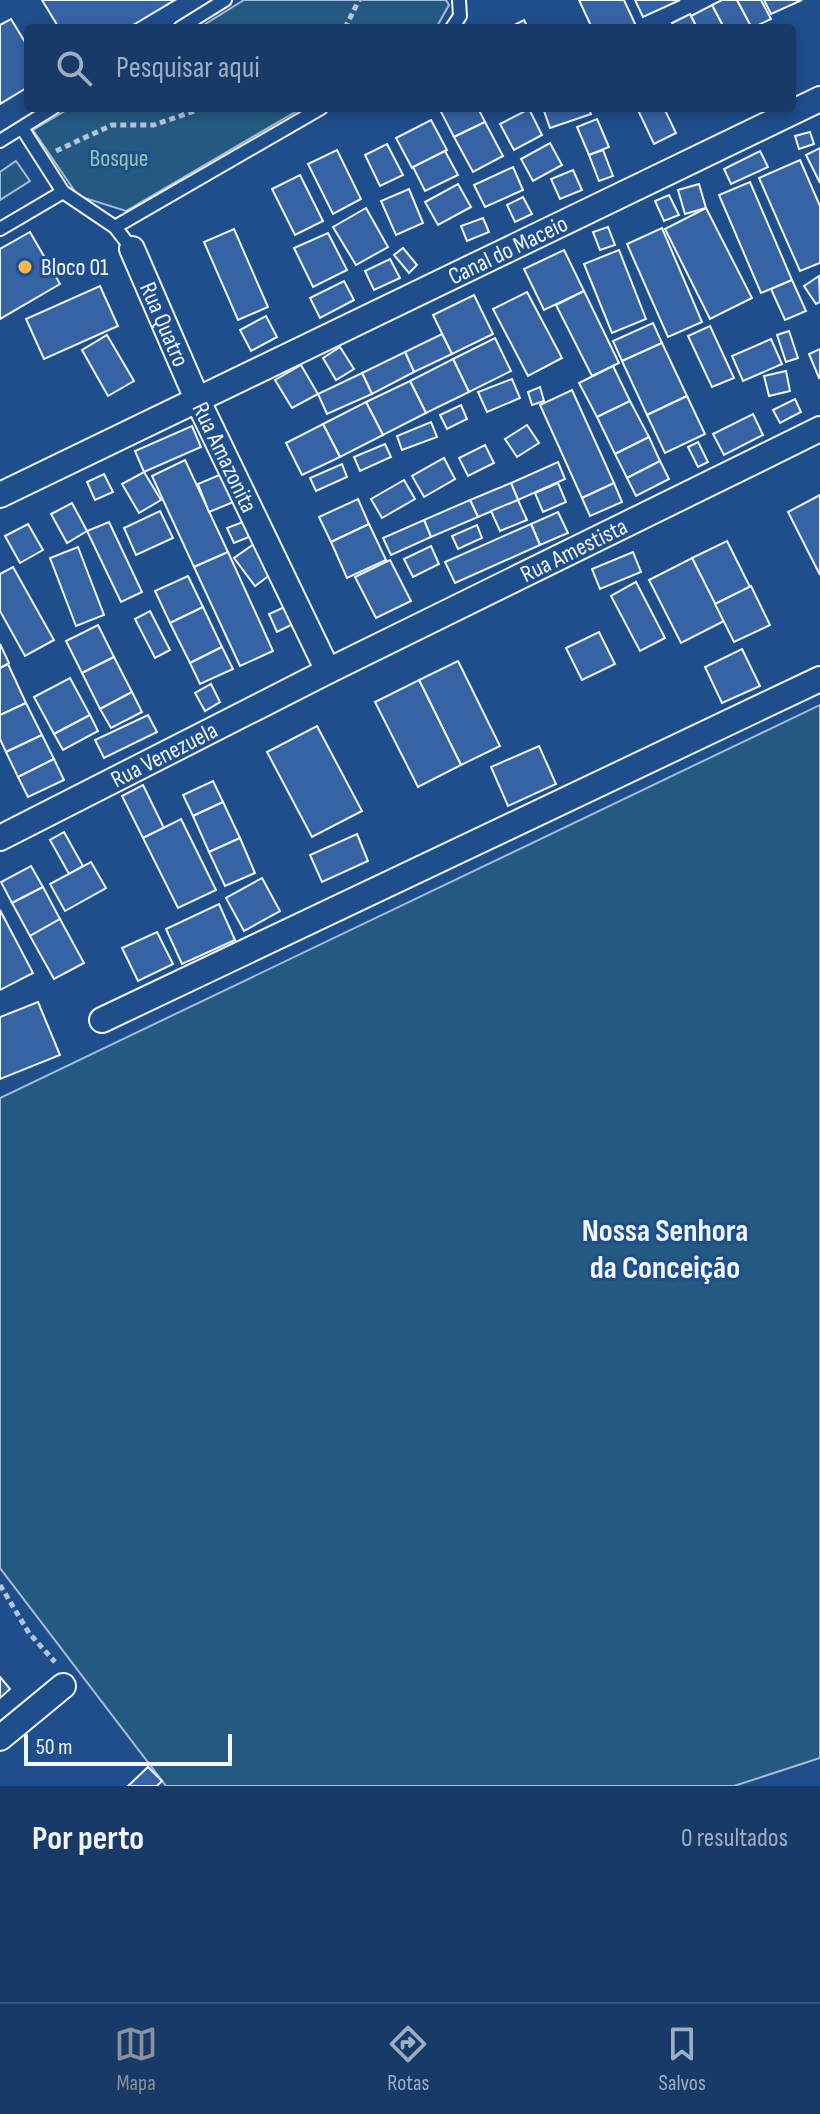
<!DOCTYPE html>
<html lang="pt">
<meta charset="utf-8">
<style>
body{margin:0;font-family:"Sofia Sans Condensed",sans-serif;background:#244571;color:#f1f3f6}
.scale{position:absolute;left:24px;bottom:20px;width:208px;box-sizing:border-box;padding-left:8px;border:4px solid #f2f6ff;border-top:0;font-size:22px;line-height:28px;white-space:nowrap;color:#f2f6ff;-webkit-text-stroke:6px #1f4e8c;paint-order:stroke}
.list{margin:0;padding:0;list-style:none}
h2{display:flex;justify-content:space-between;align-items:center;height:104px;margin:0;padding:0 32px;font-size:34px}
h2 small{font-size:26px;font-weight:400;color:#9eadc0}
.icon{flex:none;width:44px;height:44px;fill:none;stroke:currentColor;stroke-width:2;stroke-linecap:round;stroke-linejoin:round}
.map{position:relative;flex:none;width:820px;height:1786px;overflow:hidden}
.search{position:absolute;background:#173a69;box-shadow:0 4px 12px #0003;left:24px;right:24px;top:24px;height:88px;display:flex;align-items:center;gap:20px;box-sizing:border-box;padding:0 28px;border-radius:8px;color:#9eadc0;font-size:30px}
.sheet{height:216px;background:#173a69}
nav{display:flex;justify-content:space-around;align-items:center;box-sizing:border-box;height:112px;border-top:2px solid #36547d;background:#173a69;font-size:22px;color:#9eadc0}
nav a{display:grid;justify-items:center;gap:4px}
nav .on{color:#8c9099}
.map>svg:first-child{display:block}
.green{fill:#245a82;stroke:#a8bbd7;stroke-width:2}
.building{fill:#3563a3;stroke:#f2f6ff;stroke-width:2}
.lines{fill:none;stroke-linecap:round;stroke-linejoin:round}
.service-casing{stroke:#f2f6ff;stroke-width:16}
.minor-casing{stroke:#f2f6ff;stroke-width:28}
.path{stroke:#b3c4dc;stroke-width:5;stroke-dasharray:6 4;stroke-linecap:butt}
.service{stroke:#1f4e8c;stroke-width:12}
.minor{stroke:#1f4e8c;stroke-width:24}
.poi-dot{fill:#ffb74d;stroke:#1f4e8c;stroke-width:3}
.labels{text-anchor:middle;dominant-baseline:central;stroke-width:6;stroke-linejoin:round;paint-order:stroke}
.park-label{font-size:24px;fill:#97c8a6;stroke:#1f4e8c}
.street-label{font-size:24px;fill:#f2f6ff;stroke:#1f4e8c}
.poi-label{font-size:24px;fill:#f2f6ff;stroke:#1f4e8c;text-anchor:start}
.district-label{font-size:32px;font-weight:bold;fill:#f2f6ff;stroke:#1f4e8c}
</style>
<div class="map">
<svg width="820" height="1786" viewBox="0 0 820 1786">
<rect width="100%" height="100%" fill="#1f4e8c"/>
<g class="green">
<path d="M244 0H446L449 5 436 28H199Z"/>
<path d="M70 108H302L126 211 78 196 33 130Z"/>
<path d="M16 161 30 181 0 200V172Z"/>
<path d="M820 705V1758L734 1786H166L0 1568V1098Z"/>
</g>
<g class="building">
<path d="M42 0H175L128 28H59Z"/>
<path d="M579 0H624L637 28H592Z"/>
<path d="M635 0H680L643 17Z"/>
<path d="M722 0H737L752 28H724L712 5Z"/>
<path d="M737 0H761L771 19 752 28Z"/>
<path d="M764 0H802L771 14Z"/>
<path d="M712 5 724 28H697L691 16Z"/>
<path d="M690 14 697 28H675L672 23Z"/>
<path d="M11 19 28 47V87L0 104V25Z"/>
<path d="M524 20 528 28H508Z"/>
<path d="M439 108H478L485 122 454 137Z"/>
<path d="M543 108H589L591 114 550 128Z"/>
<path d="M637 108H664L676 133 654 144Z"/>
<path d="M529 109 542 135 514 150 500 124Z"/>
<path d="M597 119 609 147 589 155 577 127Z"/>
<path d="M431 120 447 150 412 168 396 138Z"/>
<path d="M485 122 503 156 473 172 454 137Z"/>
<path d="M810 132 814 144 799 149 795 136Z"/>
<path d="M550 143 562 165 533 181 521 159Z"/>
<path d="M387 144 403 175 380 186 365 155Z"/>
<path d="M820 148V183L806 155Z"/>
<path d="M337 150 361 199 333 214 308 164Z"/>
<path d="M603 150 613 176 599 181 589 155Z"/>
<path d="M445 151 458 175 425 191 413 167Z"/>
<path d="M760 151 768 167 731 184 724 169Z"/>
<path d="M800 160 820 206V263L800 271 759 178Z"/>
<path d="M513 167 523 190 485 207 474 185Z"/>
<path d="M573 170 582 190 560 199 551 179Z"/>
<path d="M300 175 323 221 295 235 272 189Z"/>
<path d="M750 182 792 280 761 293 719 195Z"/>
<path d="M458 184 471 207 438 225 425 202Z"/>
<path d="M699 184 706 208 685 214 678 190Z"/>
<path d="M409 189 423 223 396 235 381 201Z"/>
<path d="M669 195 679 215 664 221 655 201Z"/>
<path d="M523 197 532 214 515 222 507 205Z"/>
<path d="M366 208 388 247 356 265 333 227Z"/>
<path d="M706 208 752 298 710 319 665 229Z"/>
<path d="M483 218 489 232 467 241 461 226Z"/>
<path d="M608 227 615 245 600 250 593 232Z"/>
<path d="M662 228 702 322 668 337 627 244Z"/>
<path d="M234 229 268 307 238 320 204 242Z"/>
<path d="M30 232 60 284 0 319V249Z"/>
<path d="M328 233 347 270 313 287 294 248Z"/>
<path d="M403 248 417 265 409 273 394 255Z"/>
<path d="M564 250 584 291 544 310 524 269Z"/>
<path d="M619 250 646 319 612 333 584 264Z"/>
<path d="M390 259 400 278 374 290 365 271Z"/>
<path d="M819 276 820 302 816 304 804 286Z"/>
<path d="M792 280 806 311 785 320 771 289Z"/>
<path d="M344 281 354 300 320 318 310 298Z"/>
<path d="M100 286 118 326 44 359 26 319Z"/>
<path d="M584 291 619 363 592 376 556 305Z"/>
<path d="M527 292 562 358 528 376 493 309Z"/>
<path d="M474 295 493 334 452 354 433 315Z"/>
<path d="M266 316 277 337 251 351 240 330Z"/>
<path d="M653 323 662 343 622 361 613 341Z"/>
<path d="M710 326 734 378 712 387 688 336Z"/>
<path d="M789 331 798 358 786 362 777 335Z"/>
<path d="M442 334 452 354 414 372 405 352Z"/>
<path d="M107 335 134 381 108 396 82 350Z"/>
<path d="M495 338 511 371 469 392 453 359Z"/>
<path d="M771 339 782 364 743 381 732 356Z"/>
<path d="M662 343 687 396 647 415 622 361Z"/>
<path d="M340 347 354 369 336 380 323 358Z"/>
<path d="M820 349V377L819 378 809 354Z"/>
<path d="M405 352 414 372 372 394 362 373Z"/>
<path d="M453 359 469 392 426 413 410 381Z"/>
<path d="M301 365 318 394 292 408 275 380Z"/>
<path d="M613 366 630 401 597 417 579 383Z"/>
<path d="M786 371 790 391 769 396 764 376Z"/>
<path d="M362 373 372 394 327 414 318 394Z"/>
<path d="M512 379 520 398 487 412 478 392Z"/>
<path d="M410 381 426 413 383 435 366 402Z"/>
<path d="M540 387 544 401 532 405 528 392Z"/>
<path d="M572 390 614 483 582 498 540 405Z"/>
<path d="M687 396 705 434 665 453 647 415Z"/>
<path d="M795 399 801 412 780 423 773 410Z"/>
<path d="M630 401 649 437 615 454 597 417Z"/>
<path d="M366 402 383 435 340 457 323 424Z"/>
<path d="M461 405 467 419 447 429 440 415Z"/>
<path d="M753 414 763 435 724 455 713 434Z"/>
<path d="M431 422 437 437 402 450 397 436Z"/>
<path d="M323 424 340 457 302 475 286 443Z"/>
<path d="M527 425 539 443 517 457 505 439Z"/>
<path d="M192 426 201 447 144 472 135 451Z"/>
<path d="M649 437 660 461 627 478 615 454Z"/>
<path d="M698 442 708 462 698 467 688 447Z"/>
<path d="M385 444 391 457 360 471 354 457Z"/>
<path d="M485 445 494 463 468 476 459 458Z"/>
<path d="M444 458 455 479 424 497 412 476Z"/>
<path d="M185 460 228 552 194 567 152 476Z"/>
<path d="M660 461 669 479 636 496 627 478Z"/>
<path d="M558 462 565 479 518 500 511 483Z"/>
<path d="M342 464 347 477 316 491 310 478Z"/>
<path d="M144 472 161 500 139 513 122 484Z"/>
<path d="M224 473 236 501 209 512 198 484Z"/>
<path d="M104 474 113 492 95 500 87 482Z"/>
<path d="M404 480 415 499 382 518 371 499Z"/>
<path d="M511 483 518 500 478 517 470 500Z"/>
<path d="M558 483 566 502 543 512 535 493Z"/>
<path d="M614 483 622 502 590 516 582 498Z"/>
<path d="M820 495V575L788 512Z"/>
<path d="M358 499 369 524 331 542 319 517Z"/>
<path d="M470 500 478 517 431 537 424 520Z"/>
<path d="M518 500 527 520 500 531 491 511Z"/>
<path d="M72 503 87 531 67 543 51 514Z"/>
<path d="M160 511 173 538 136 555 124 528Z"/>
<path d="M558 512 568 533 540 545 531 524Z"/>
<path d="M248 520 254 535 234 543 227 528Z"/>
<path d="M424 520 431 537 391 555 383 538Z"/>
<path d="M109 522 142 592 121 602 87 531Z"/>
<path d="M28 524 43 550 20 563 5 536Z"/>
<path d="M369 524 386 560 347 578 331 542Z"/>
<path d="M531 524 540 545 455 583 445 562Z"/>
<path d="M477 525 482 538 458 549 452 536Z"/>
<path d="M727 541 750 587 715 604 692 558Z"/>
<path d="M254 544 274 572 255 586 234 558Z"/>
<path d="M431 546 439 564 413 577 404 559Z"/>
<path d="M78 547 104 615 76 626 50 558Z"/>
<path d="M228 552 273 651 240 666 194 567Z"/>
<path d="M633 552 641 572 600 589 592 569Z"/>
<path d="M692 558 724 621 681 643 649 580Z"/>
<path d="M390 560 411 601 376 618 355 577Z"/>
<path d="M13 567 54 640 25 656 0 611V574Z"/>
<path d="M188 576 203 607 170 623 155 591Z"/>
<path d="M636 582 665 638 640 651 611 596Z"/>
<path d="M751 586 770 625 734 642 715 604Z"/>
<path d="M289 605 297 622 277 632 269 614Z"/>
<path d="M203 607 222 647 190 663 170 623Z"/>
<path d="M150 611 170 650 155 658 135 619Z"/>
<path d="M98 625 114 657 82 673 66 641Z"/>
<path d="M599 632 615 664 582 680 566 648Z"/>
<path d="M0 644 9 663 0 668Z"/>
<path d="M222 647 233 669 200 684 190 663Z"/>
<path d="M742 649 760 686 722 703 705 667Z"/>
<path d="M114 657 132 692 100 709 82 673Z"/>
<path d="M458 661 500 746 461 765 419 680Z"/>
<path d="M8 664 26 703 0 715V668Z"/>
<path d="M70 678 90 715 54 734 34 697Z"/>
<path d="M419 680 461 765 418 787 375 702Z"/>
<path d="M211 684 220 702 205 711 195 693Z"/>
<path d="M132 692 142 712 111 728 100 709Z"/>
<path d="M26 703 42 735 6 752 0 739V715Z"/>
<path d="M90 715 98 731 63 750 54 734Z"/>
<path d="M148 715 157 732 104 758 95 740Z"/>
<path d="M317 726 362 811 312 837 267 752Z"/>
<path d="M42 735 54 759 18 777 6 752Z"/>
<path d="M539 746 556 784 508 806 491 767Z"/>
<path d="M54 759 64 780 28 797 18 777Z"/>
<path d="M213 781 223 802 193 816 183 795Z"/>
<path d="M143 785 164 828 143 838 122 796Z"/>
<path d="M223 802 240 838 209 852 193 816Z"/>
<path d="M181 819 216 890 178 908 143 838Z"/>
<path d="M64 832 83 866 69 874 50 840Z"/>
<path d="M357 834 368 861 322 882 310 855Z"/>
<path d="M240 838 255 873 225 886 209 852Z"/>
<path d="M91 862 106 888 65 911 50 884Z"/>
<path d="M31 866 43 887 12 903 1 882Z"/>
<path d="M262 878 280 911 244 931 226 898Z"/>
<path d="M43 887 60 919 30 936 12 903Z"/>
<path d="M219 904 235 940 182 964 166 929Z"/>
<path d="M0 910 33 973 0 990Z"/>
<path d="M60 919 84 963 54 979 30 936Z"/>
<path d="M157 932 173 964 138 981 122 948Z"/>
<path d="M38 1002 60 1055 0 1079V1017Z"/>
<path d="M0 1677 10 1689 0 1698Z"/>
<path d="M148 1767 162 1781 157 1786H128Z"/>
</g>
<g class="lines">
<g class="service-casing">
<g id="service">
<path d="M180 28 225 0"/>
<path d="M452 28 460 16 459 0"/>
<path d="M22 128 63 192 115 227 132 249"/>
<path d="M0 141 53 108"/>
<path d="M115 227 321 108"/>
<path d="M0 229 63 192"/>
</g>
</g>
<g class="minor-casing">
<g id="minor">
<path id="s1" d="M132 249 197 399 328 671"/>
<path id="s2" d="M0 495 820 99"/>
<path id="s3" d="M0 838 328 671 820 429"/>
<path d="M102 1020 820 679"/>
<path d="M0 1738 63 1686"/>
</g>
</g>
<g class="path">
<path d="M345 28 359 0"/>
<path d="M56 151 112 125H154L203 108"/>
<path d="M0 1585 29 1633 55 1662"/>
</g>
<use href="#service" class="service"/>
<use href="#minor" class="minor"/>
</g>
<circle class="poi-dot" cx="25" cy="267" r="8"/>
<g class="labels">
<g class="park-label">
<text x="119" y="158">Bosque</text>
</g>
<g class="street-label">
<text stroke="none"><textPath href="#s2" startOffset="564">Canal do Maceio</textPath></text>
<text stroke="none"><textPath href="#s1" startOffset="82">Rua Quatro</textPath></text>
<text stroke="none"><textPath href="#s1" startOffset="228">Rua Amazonita</textPath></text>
<text stroke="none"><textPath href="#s3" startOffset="642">Rua Amestista</textPath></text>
<text stroke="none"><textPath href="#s3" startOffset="184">Rua Venezuela</textPath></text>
</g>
<g class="poi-label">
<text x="41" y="267">Bloco 01</text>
</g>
<g class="district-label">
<text x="665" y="1231">Nossa Senhora<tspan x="665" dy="37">da Conceição</tspan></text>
</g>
</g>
</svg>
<div class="scale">50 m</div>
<div class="search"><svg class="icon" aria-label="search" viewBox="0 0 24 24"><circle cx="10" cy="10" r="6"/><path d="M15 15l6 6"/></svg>Pesquisar aqui</div>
</div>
<section class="sheet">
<h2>Por perto<small>0 resultados</small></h2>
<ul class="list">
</ul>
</section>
<nav>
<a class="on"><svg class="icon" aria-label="map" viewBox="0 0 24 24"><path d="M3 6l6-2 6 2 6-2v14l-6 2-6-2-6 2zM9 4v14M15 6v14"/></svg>Mapa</a>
<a><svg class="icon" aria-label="directions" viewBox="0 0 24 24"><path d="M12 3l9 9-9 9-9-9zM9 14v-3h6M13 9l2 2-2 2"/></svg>Rotas</a>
<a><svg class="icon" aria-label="saved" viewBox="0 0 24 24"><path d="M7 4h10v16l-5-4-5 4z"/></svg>Salvos</a>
</nav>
